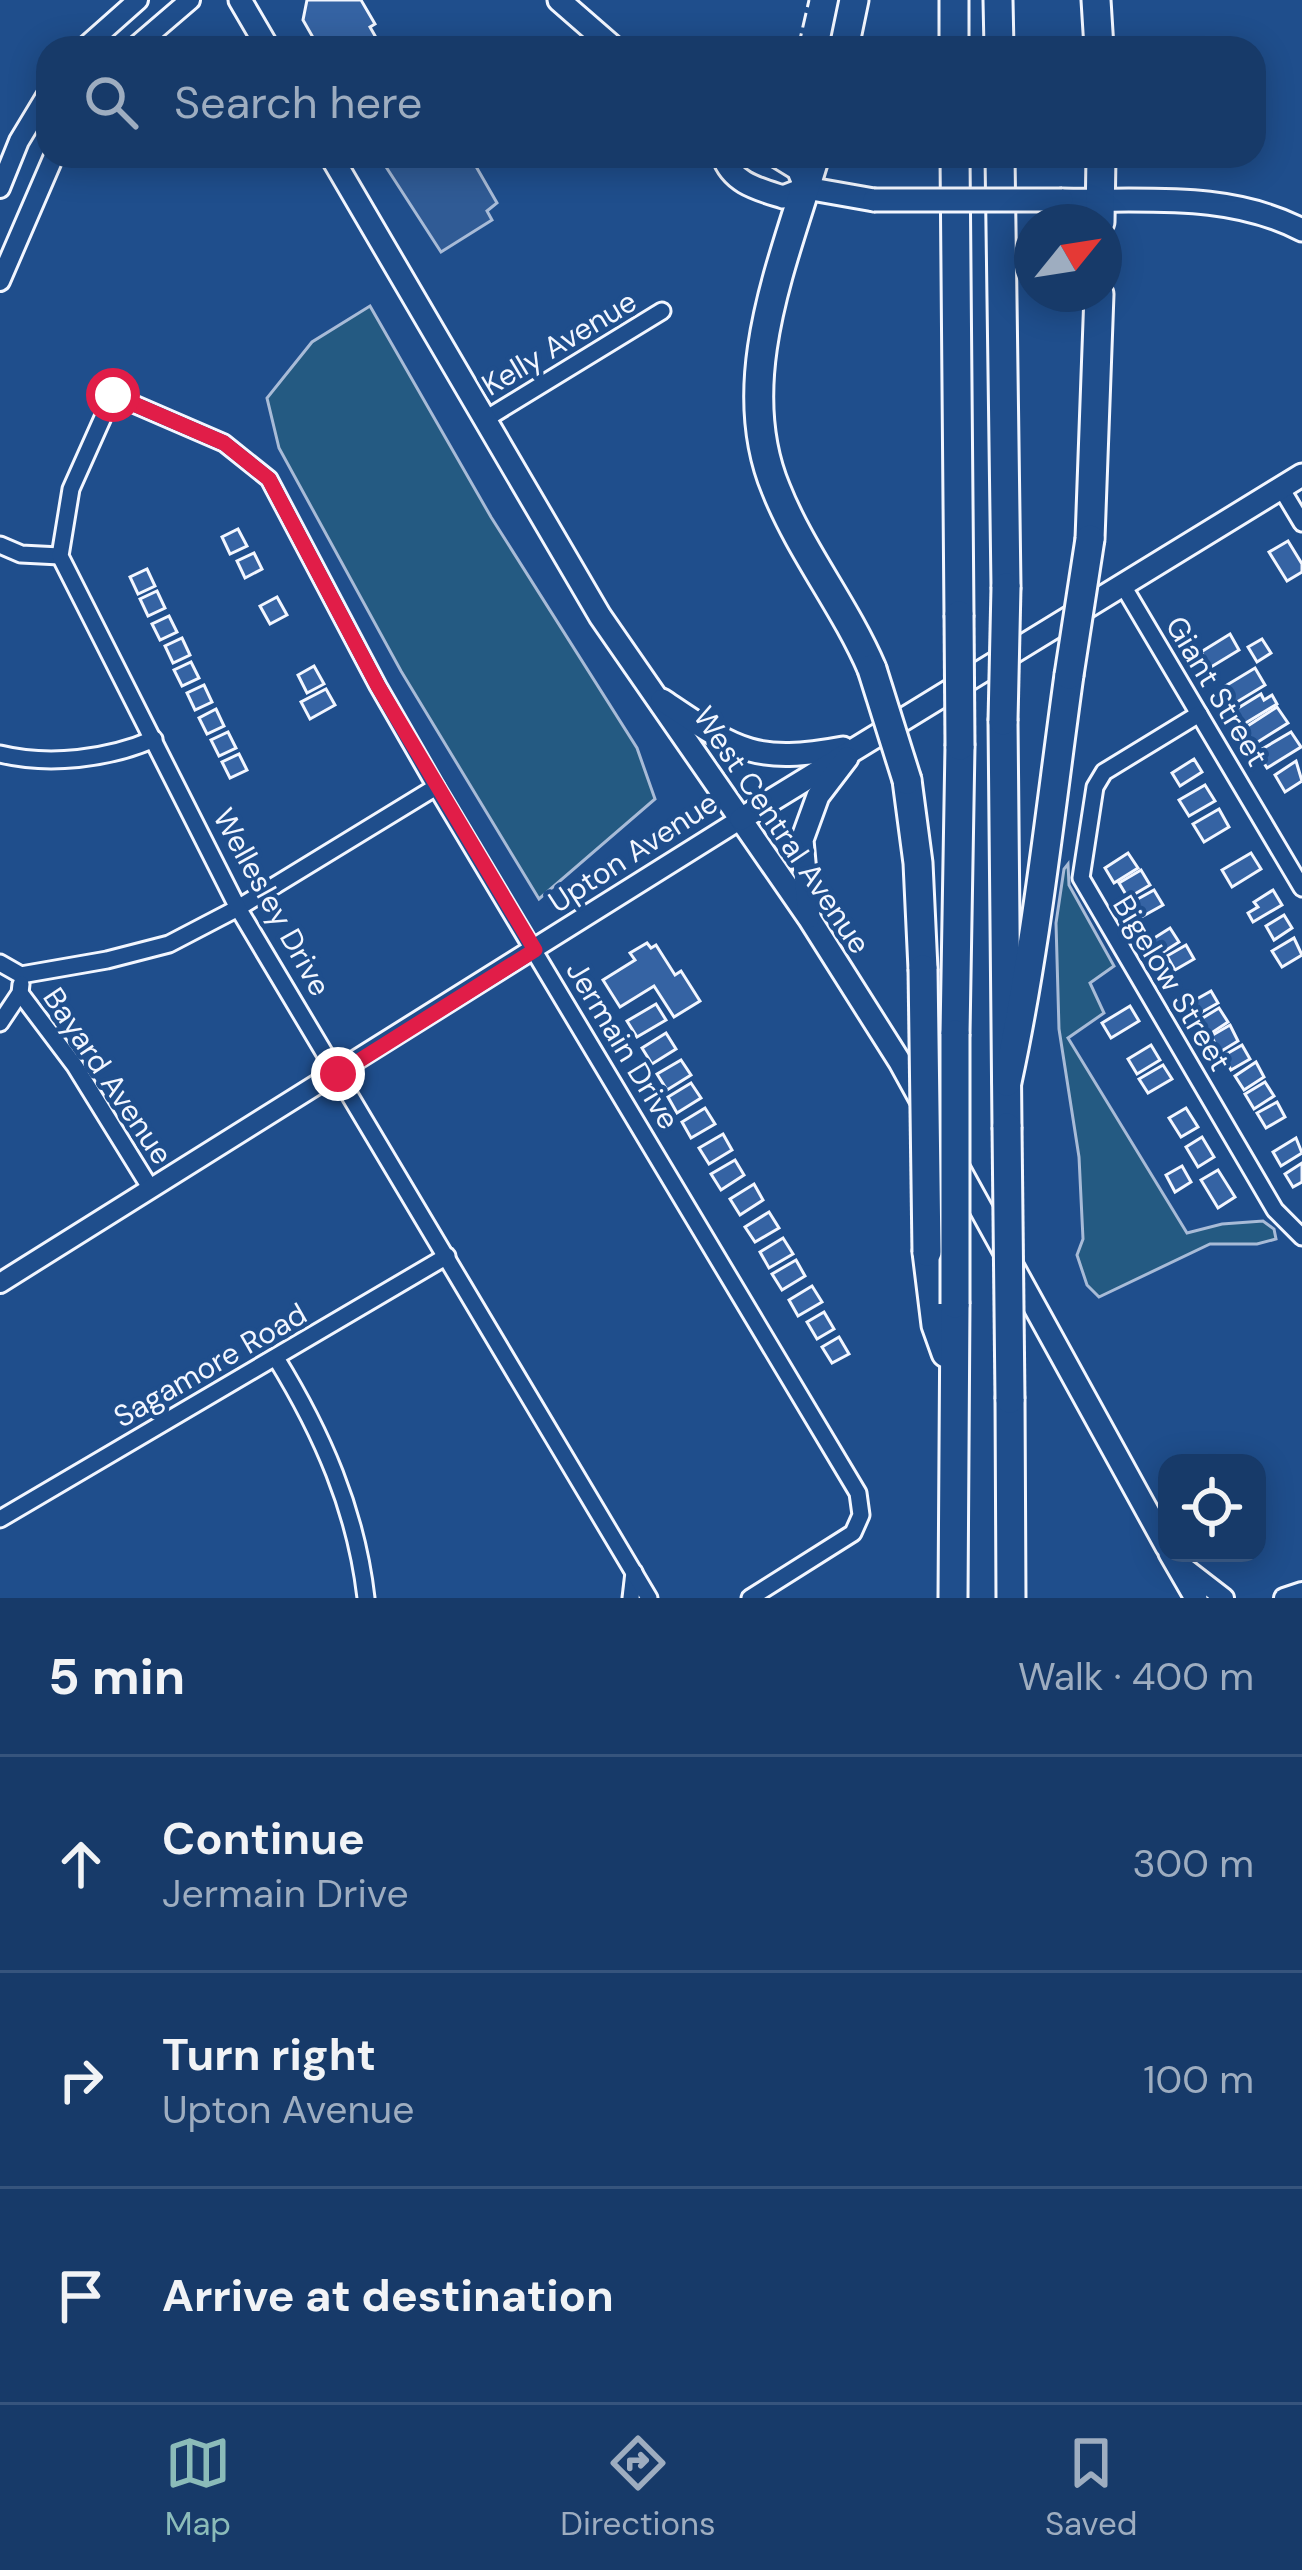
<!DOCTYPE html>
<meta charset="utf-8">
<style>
body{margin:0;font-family:"DM Sans",sans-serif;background:#244571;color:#f1f3f6}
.controls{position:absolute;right:36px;bottom:36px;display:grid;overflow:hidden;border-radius:24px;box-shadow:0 6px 30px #0003}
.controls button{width:108px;height:108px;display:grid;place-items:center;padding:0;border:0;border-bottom:3px solid #36547d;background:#173a69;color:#f1f3f6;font:60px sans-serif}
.compass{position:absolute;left:1014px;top:204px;width:108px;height:108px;border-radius:50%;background:#173a69;box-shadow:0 6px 30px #0003;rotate:60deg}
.stop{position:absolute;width:36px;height:36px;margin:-27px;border:9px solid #e11d48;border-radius:50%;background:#fff}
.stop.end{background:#e11d48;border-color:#fff;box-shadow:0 3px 12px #0008}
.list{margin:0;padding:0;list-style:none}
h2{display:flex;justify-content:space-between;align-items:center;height:156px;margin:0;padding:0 48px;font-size:51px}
h2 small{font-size:39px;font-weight:400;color:#9eadc0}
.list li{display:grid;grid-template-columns:78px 1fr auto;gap:36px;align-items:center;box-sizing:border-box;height:216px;padding:0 48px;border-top:3px solid #36547d}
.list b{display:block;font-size:45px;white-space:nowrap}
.list p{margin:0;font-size:39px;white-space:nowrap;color:#9eadc0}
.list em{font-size:39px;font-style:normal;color:#9eadc0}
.icon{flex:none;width:66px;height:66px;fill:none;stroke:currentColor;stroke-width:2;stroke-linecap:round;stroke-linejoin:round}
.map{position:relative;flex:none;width:1302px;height:1598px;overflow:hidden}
.search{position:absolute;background:#173a69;box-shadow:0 6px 30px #0003;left:36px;right:36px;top:36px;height:132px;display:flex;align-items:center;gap:30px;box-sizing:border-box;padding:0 42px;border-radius:36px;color:#9eadc0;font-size:45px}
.sheet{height:804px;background:#173a69}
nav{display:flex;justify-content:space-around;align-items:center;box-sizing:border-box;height:168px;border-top:3px solid #36547d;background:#173a69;font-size:33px;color:#9eadc0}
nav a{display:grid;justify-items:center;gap:6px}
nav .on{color:#8bbbb9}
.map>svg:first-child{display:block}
.green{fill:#245a82;stroke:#a8bbd7;stroke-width:3}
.parking{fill:#305b95;stroke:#a8bbd7;stroke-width:3}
.building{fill:#3563a3;stroke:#f2f6ff;stroke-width:3}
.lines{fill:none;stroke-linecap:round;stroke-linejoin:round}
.minor-casing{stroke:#f2f6ff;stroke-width:21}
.tertiary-casing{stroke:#f2f6ff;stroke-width:24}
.secondary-casing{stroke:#f2f6ff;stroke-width:27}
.motorway-casing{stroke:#f2f6ff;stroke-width:33}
.minor{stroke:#1f4e8c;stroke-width:15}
.tertiary{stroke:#1f4e8c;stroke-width:18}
.secondary{stroke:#1f4e8c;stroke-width:21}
.motorway{stroke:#1f4e8c;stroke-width:27}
.secondary-bridge-casing{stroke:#f2f6ff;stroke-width:27;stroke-linecap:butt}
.motorway-bridge-casing{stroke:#f2f6ff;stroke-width:33;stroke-linecap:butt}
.secondary-bridge{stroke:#1f4e8c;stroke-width:21}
.motorway-bridge{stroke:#1f4e8c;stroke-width:27}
.fence{stroke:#f2f6ff;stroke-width:3;stroke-dasharray:15 6;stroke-linecap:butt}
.route{stroke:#e11d48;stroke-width:15}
.labels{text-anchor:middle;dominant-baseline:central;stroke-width:9;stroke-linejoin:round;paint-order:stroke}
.street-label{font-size:30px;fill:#f2f6ff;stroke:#1f4e8c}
</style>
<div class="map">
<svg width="1302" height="1598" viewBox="0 0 1302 1598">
<rect width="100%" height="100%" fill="#1f4e8c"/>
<g class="green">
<path d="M370 306 491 517 637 748 655 799 539 899 401 671 279 448 267 398 312 342Z"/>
<path d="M1068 864 1069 885 1114 966 1090 983 1104 1013 1068 1038 1187 1233 1222 1224 1263 1221 1274 1229 1276 1239 1257 1244H1210L1099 1297 1087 1285 1077 1255 1083 1239 1079 1157 1059 1029 1056 923 1064 869Z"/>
</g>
<path class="parking" d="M379 156H470L497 203 487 211 492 220 441 252Z"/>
<g class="building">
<path d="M307 0H361L375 24 370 27 382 48H319L303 20Z"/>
<path d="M238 529 247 546 230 554 222 537Z"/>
<path d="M1288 541 1302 564V572L1287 581 1269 552Z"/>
<path d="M254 553 262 569 245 578 237 561Z"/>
<path d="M147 569 155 586 138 594 130 577Z"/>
<path d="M157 591 165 608 148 616 140 599Z"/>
<path d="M277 597 287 615 270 624 260 606Z"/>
<path d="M169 616 177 632 160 640 152 624Z"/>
<path d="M1230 634 1239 650 1211 667 1201 652Z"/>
<path d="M182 638 190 655 173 663 165 646Z"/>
<path d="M1262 639 1271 653 1257 662 1248 647Z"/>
<path d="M191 662 199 678 182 686 174 670Z"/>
<path d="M314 666 324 684 307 693 298 675Z"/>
<path d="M1255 668 1265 685 1232 705 1222 688Z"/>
<path d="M204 685 212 702 195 710 187 693Z"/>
<path d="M326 689 335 705 310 719 301 702Z"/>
<path d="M1261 694 1264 700 1272 695 1277 704 1244 724 1235 710Z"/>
<path d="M1277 707 1288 723 1253 745 1243 729Z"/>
<path d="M216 709 224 726 207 734 199 718Z"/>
<path d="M228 732 236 748 219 756 211 740Z"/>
<path d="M1291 732 1301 747 1267 768 1257 752Z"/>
<path d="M239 754 247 770 230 778 222 762Z"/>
<path d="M1194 759 1202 772 1180 786 1172 773Z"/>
<path d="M1296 761 1302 781 1285 792 1275 775Z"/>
<path d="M1205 785 1215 801 1189 816 1179 800Z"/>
<path d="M1219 809 1229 827 1204 842 1193 824Z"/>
<path d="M1128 853 1138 868 1114 883 1105 868Z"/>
<path d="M1251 853 1261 869 1232 887 1222 870Z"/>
<path d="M1141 870 1150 885 1128 898 1119 883Z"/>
<path d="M1154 890 1163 905 1136 920 1127 905Z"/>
<path d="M1273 890 1282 905 1253 922 1248 913 1258 907 1254 902Z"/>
<path d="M1284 915 1292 928 1274 940 1266 926Z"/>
<path d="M1170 928 1179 942 1157 956 1148 942Z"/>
<path d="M1294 938 1302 955 1282 967 1272 951Z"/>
<path d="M647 943 651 948 656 945 675 975 681 971 700 1001 674 1017 654 986 620 1007 603 980 635 960 630 953Z"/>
<path d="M1186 945 1194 959 1175 970 1167 956Z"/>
<path d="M1211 991 1218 1003 1195 1016 1188 1004Z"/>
<path d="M656 1004 666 1020 637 1037 627 1021Z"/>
<path d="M1130 1006 1139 1021 1111 1038 1102 1023Z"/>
<path d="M1219 1008 1228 1022 1210 1034 1201 1019Z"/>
<path d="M1230 1025 1238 1041 1220 1052 1211 1036Z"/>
<path d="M666 1033 676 1049 652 1064 642 1048Z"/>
<path d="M1151 1045 1160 1060 1137 1074 1128 1059Z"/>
<path d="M1242 1045 1250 1059 1231 1070 1223 1056Z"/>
<path d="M681 1060 691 1075 667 1090 657 1074Z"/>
<path d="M1256 1062 1264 1077 1244 1090 1235 1076Z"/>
<path d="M1163 1065 1172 1079 1148 1093 1139 1079Z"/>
<path d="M1265 1082 1274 1096 1254 1109 1245 1094Z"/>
<path d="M691 1083 701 1098 677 1113 668 1097Z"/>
<path d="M1277 1102 1285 1117 1266 1128 1257 1113Z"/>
<path d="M705 1108 715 1124 691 1138 682 1122Z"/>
<path d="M1186 1108 1198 1127 1181 1137 1169 1118Z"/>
<path d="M723 1134 732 1150 709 1164 699 1148Z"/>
<path d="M1202 1137 1214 1157 1198 1167 1186 1147Z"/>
<path d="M1296 1138 1302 1153 1281 1166 1273 1152Z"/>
<path d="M735 1160 744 1175 721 1190 711 1174Z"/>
<path d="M1302 1163V1182L1293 1187 1285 1174Z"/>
<path d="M1182 1166 1191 1182 1175 1192 1166 1175Z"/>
<path d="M1218 1170 1235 1197 1218 1208 1201 1180Z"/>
<path d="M754 1184 763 1200 740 1215 730 1199Z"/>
<path d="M769 1212 779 1228 755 1242 745 1227Z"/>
<path d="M783 1238 793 1254 769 1268 760 1252Z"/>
<path d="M796 1260 805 1276 782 1290 772 1274Z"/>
<path d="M812 1286 822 1302 798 1316 789 1300Z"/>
<path d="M824 1312 834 1329 817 1339 807 1322Z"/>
<path d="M839 1337 849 1354 832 1363 822 1347Z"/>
</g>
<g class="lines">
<g class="minor-casing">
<g id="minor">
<path d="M484 420 662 311"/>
<path d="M1281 488 1302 523"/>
<path d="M0 545 21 554 60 556"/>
<path d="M1122 584 1302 888"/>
<path d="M1199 714 1104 772 1095 787 1081 878 1275 1210 1302 1237"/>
<path d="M0 754C49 766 108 759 154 739"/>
<path d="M0 963 21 975 107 960 169 944 238 908 436 787"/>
<path d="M20 993 75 1066 151 1189"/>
<path d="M0 1023 20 993 21 984"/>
<path d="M276 1358C322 1433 356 1510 366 1598"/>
<path d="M0 1519 447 1256"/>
<path d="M631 1598 634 1572"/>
<path d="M649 1598 238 908 60 556 71 489 113 395 224 443 269 479 378 686 436 787 858 1493 861 1515 853 1533 750 1598"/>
</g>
</g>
<g class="tertiary-casing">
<g id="tertiary">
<path d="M84 48 138 0"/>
<path d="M134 48 190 0"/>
<path d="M0 188 19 141 48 93"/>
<path d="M0 281 54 156"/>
<path d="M0 1283 741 819"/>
<path d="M1180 1564 1224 1598"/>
<path d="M1284 1598 1302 1592"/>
</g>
</g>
<g class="secondary-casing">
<g id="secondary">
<path d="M240 0 268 48"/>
<path d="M559 0 614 48"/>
<path d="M331 156 600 616 809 918 900 1062 1167 1547"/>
<path d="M723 156C732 183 758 189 783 197L806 188 874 200"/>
<path d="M777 156 798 169 806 188"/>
<path d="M1062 200C1143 202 1227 191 1302 230"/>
<path d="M662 700C735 749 753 765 843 748"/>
<path d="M741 819 1302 475"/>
<path d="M809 917 802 840 818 796 847 758"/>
<path d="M1170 1553 1196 1598"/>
</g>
</g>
<g class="motorway-casing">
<g id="motorway">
<path d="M954 0V48"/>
<path d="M998 0 999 48"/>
<path d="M1096 0 1099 48"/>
<path d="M844 48 854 0"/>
<path d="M815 156C784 261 731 381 776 489 801 552 845 606 872 669"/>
<path d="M955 156 959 615"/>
<path d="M1000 156 1006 587"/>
<path d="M1100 222 1101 156"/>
<path d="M1090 539 1099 294"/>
<path d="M1003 721 1007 1127"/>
<path d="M907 780 918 863 923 969"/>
<path d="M955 1034 960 746"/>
<path d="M1007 1082C1036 948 1050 811 1069 675"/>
<path d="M927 1252 936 1325 946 1353"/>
<path d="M1010 1399 1011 1598"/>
<path d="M953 1598 955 1304"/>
</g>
</g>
<use href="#minor" class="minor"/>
<use href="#tertiary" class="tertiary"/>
<use href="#secondary" class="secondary"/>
<use href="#motorway" class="motorway"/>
<g class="secondary-bridge-casing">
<path id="secondary-bridge" d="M874 200H1062"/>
</g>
<g class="motorway-bridge-casing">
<g id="motorway-bridge">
<path d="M959 615 960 746"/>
<path d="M872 669 907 780"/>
<path d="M1069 675 1090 539"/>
<path d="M1003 721 1006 587"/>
<path d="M923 969 927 1252"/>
<path d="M1007 1127 1010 1399"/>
<path d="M955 1304V1034"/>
</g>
</g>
<use href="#secondary-bridge" class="secondary-bridge"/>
<use href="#motorway-bridge" class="motorway-bridge"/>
<path class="fence" d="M798 48 809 0"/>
</g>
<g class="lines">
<path class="route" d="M113 395 224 443 269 479 378 686 535 950 338 1074"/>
</g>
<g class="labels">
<g class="street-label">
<text transform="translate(559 343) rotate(-31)">Kelly Avenue</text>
<text transform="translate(1217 691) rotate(59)">Giant Street</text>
<text transform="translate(782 830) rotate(56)">West Central Avenue</text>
<text transform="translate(633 852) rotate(-33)">Upton Avenue</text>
<text transform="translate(272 902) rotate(61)">Wellesley Drive</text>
<text transform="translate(1172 983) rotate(59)">Bigelow Street</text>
<text transform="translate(623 1045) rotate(59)">Jermain Drive</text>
<text transform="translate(108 1076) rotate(56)">Bayard Avenue</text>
<text transform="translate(210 1365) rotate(-30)">Sagamore Road</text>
</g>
</g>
</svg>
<div class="controls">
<button><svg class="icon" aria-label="locate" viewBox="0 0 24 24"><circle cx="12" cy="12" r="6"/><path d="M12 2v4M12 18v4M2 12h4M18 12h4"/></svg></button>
</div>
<svg class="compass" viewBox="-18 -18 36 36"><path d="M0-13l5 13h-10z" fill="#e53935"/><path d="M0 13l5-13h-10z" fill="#9eadc0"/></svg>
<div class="stop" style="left:113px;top:395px"></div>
<div class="stop end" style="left:338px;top:1074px"></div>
<div class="search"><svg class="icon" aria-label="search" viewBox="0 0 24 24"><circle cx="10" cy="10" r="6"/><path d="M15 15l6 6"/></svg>Search here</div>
</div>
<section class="sheet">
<h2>5 min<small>Walk · 400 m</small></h2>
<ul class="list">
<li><svg class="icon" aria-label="ahead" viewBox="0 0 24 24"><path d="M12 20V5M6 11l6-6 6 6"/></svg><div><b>Continue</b><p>Jermain Drive</p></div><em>300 m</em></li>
<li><svg class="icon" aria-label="right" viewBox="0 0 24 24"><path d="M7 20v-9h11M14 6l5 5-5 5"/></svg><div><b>Turn right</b><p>Upton Avenue</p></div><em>100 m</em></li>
<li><svg class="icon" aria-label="arrive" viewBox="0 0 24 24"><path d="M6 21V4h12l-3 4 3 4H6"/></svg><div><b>Arrive at destination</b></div></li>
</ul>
</section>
<nav>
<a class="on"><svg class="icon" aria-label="map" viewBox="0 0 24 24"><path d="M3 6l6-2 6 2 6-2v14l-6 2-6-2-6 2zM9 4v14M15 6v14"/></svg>Map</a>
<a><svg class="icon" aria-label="directions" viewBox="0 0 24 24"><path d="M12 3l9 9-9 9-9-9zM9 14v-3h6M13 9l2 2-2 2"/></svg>Directions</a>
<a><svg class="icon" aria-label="saved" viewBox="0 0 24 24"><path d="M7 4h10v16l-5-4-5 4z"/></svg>Saved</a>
</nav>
